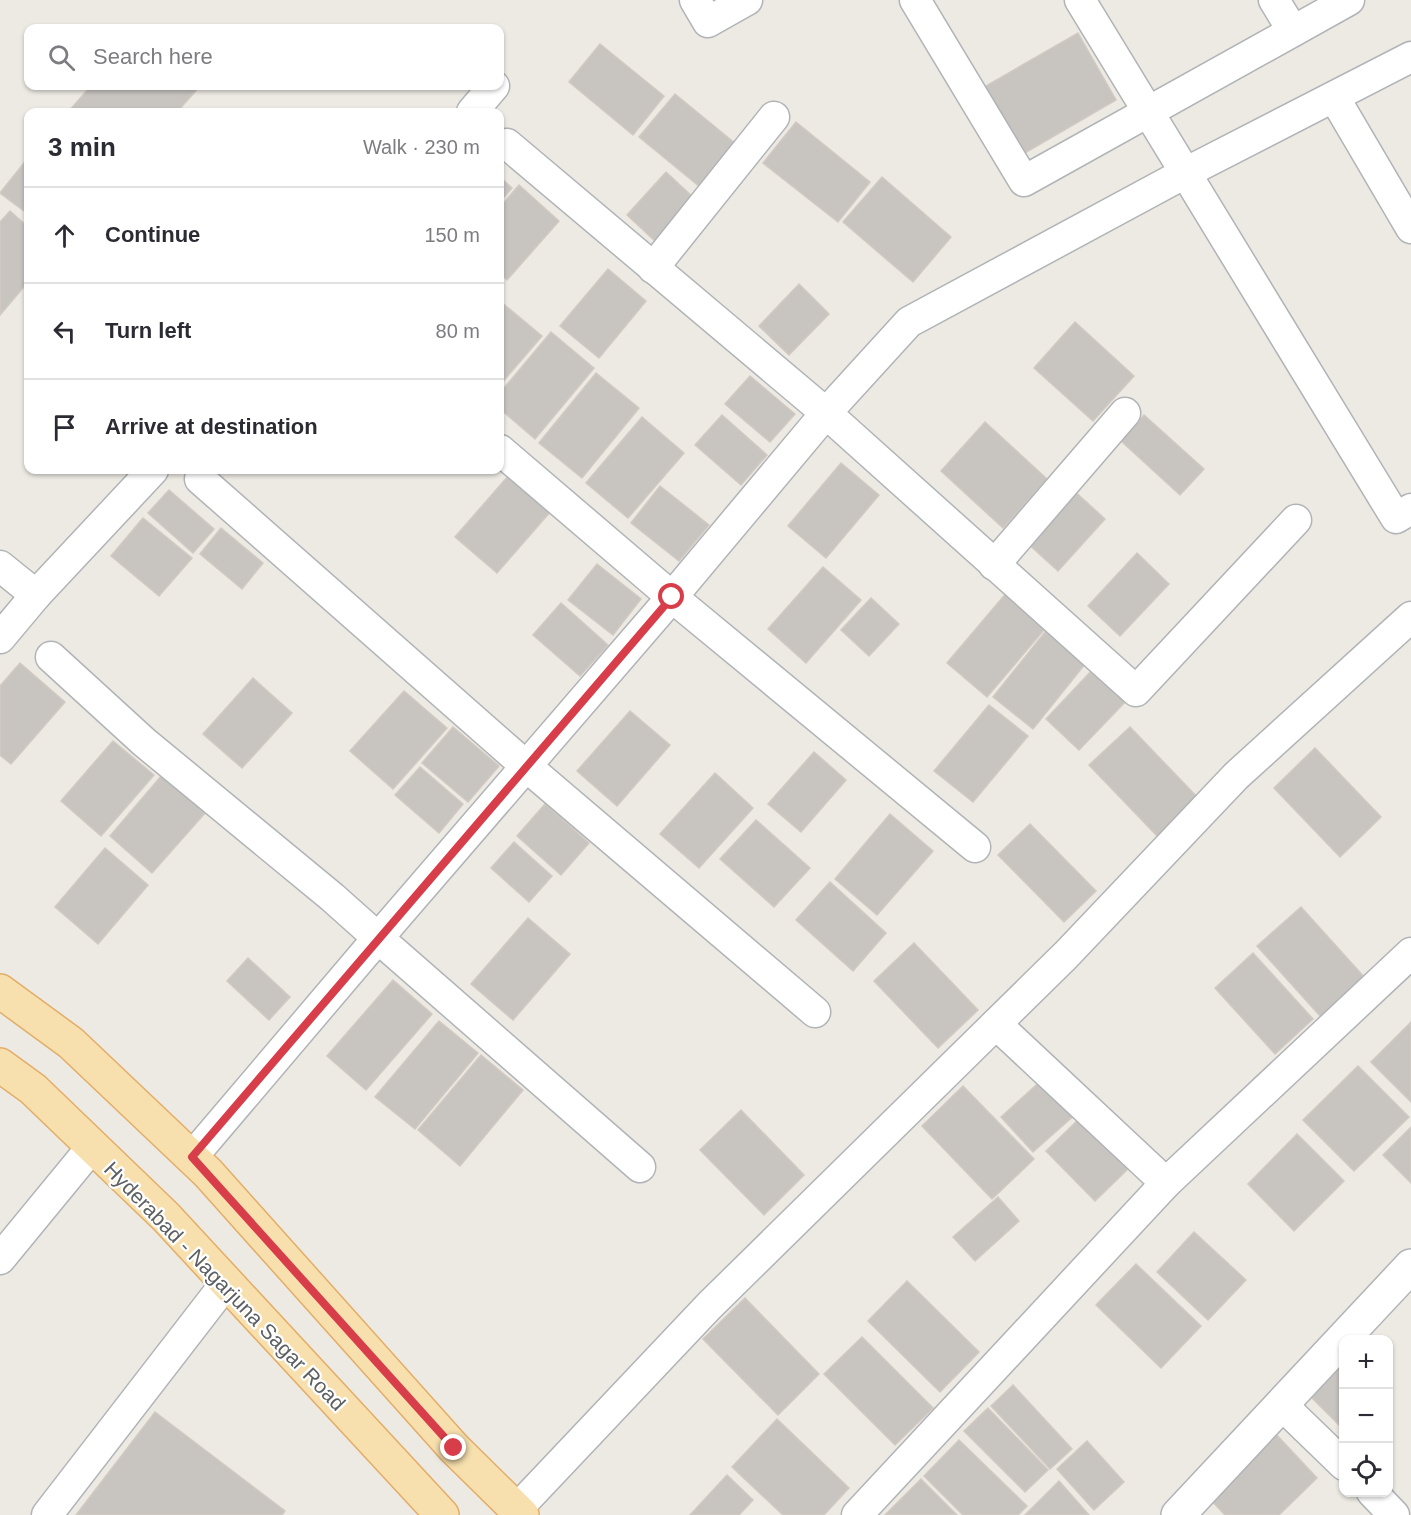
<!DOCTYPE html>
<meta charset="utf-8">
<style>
body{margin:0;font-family:Helvetica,sans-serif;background:#f2f2f3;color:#2b2b33}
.controls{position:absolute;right:18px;bottom:18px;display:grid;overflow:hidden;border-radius:12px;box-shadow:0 2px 4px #0004}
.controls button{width:54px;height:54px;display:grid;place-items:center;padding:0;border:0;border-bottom:2px solid #e1e1e2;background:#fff;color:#2b2b33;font:30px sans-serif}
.stop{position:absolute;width:18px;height:18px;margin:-14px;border:4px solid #d83e4a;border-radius:50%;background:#fff}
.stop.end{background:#d83e4a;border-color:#fff;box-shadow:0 2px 6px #0008}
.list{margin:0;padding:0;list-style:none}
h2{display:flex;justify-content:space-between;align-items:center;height:78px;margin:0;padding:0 24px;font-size:26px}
h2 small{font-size:20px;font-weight:400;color:#7c7c81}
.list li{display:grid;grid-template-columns:39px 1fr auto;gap:18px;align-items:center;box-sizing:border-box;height:96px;padding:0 24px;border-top:2px solid #e1e1e2}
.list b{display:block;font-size:22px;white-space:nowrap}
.list em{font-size:20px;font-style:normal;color:#7c7c81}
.icon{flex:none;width:33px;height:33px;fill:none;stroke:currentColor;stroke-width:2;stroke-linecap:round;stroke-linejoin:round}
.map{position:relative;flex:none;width:1411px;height:1515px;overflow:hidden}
.search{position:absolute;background:#fff;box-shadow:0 2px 4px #0004;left:24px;top:24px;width:480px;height:66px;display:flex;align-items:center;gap:15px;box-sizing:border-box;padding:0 21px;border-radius:12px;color:#7c7c81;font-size:22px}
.panel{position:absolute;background:#fff;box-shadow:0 2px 4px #0004;left:24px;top:108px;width:480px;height:366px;border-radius:12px}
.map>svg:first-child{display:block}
.building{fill:#c8c4c0;stroke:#d1cac2;stroke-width:1.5}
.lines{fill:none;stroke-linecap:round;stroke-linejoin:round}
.minor-casing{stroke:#b1b4b7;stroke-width:33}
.tertiary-casing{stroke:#b1b4b7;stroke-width:36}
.primary-casing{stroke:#e3ad66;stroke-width:36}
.minor{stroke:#fff;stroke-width:30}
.tertiary{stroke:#fff;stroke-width:33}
.primary{stroke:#f7e0ae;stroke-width:33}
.route{stroke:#d83e4a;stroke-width:8}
.labels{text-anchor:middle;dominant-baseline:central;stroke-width:4.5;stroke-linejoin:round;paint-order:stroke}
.street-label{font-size:21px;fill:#5c6063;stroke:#fff}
</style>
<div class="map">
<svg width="1411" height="1515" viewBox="0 0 1411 1515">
<rect width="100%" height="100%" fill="#ede9e3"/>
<g class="building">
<path d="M1078 33 1116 100 1018 157 979 90Z"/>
<path d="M600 44 664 96 633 135 569 82Z"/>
<path d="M91 86H200L177 112H68Z"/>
<path d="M675 94 736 144 700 187 639 137Z"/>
<path d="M796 122 870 182 838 222 763 163Z"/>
<path d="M28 158V214L0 193Z"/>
<path d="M666 172 695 199 656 242 627 215Z"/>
<path d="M500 177 512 188 500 202Z"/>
<path d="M882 177 951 237 913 282 843 222Z"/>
<path d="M519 185 559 221 507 280 500 273V207Z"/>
<path d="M10 211 28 227V282L0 315V222Z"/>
<path d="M608 269 646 301 599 358 560 326Z"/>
<path d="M799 284 829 314 789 355 759 326Z"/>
<path d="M501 302 542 336 500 385V304Z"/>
<path d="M1075 322 1134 376 1093 421 1034 368Z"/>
<path d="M551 332 594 368 535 439 500 409V393Z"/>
<path d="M596 373 639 408 582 478 539 443Z"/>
<path d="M750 376 795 414 770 442 725 404Z"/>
<path d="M722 415 767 455 741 485 695 445Z"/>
<path d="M1144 415 1204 469 1180 495 1121 441Z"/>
<path d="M642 417 684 453 628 518 586 483Z"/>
<path d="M985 422 1047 479 1003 528 941 471Z"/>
<path d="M841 463 879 495 826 558 788 526Z"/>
<path d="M509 475 551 511 497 573 455 537Z"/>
<path d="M660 486 709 525 679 561 631 523Z"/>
<path d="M1072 489 1105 519 1058 571 1025 541Z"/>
<path d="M169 490 214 529 193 553 148 513Z"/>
<path d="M143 518 192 558 159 596 111 556Z"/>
<path d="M221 528 263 563 242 589 200 554Z"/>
<path d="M1137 553 1169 584 1120 636 1088 606Z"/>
<path d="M597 564 641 599 613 635 568 600Z"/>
<path d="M823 567 861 600 806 663 768 629Z"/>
<path d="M1008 591 1049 624 987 697 947 663Z"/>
<path d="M871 598 899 624 869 656 841 630Z"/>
<path d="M561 603 608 645 580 676 533 635Z"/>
<path d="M1049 627 1089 659 1033 729 993 697Z"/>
<path d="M20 663 65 702 11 764 0 755V686Z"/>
<path d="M1095 667 1128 699 1079 750 1046 719Z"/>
<path d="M253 678 292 713 242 768 203 734Z"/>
<path d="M404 691 447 728 393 789 350 751Z"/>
<path d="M989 705 1028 736 973 802 934 771Z"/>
<path d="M630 711 670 745 617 806 577 771Z"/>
<path d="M453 727 499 766 468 802 422 763Z"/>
<path d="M1130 727 1200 800 1159 838 1089 765Z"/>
<path d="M113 741 154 775 101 836 61 801Z"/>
<path d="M1315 748 1381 817 1340 857 1274 788Z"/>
<path d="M814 752 846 780 801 832 768 804Z"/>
<path d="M420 767 463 804 439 833 395 795Z"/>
<path d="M715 773 753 808 699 868 660 834Z"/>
<path d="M162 775 205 813 152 873 110 836Z"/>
<path d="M545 804 589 843 561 875 517 836Z"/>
<path d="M890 814 933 851 877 915 835 879Z"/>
<path d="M756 820 810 868 774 907 720 859Z"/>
<path d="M1030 824 1096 891 1064 922 998 855Z"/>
<path d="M514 842 552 876 529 902 491 868Z"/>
<path d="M105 848 148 885 98 944 55 907Z"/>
<path d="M830 882 886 933 853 971 796 920Z"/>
<path d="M1301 907 1365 978 1321 1017 1257 946Z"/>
<path d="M528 918 570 954 513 1020 471 984Z"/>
<path d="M914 943 978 1010 938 1048 874 981Z"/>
<path d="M1253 953 1313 1019 1275 1054 1215 988Z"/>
<path d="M248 958 290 997 269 1020 227 981Z"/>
<path d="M393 980 432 1014 366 1090 327 1056Z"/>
<path d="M439 1021 478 1053 415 1129 375 1097Z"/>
<path d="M1411 1022V1102L1371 1062Z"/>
<path d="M481 1055 523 1090 460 1166 418 1130Z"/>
<path d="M1358 1066 1409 1117 1354 1171 1303 1120Z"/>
<path d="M1045 1077 1077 1113 1033 1152 1001 1117Z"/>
<path d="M963 1086 1034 1159 992 1199 922 1126Z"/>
<path d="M741 1110 804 1175 764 1215 700 1150Z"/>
<path d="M1082 1116 1130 1167 1095 1201 1046 1151Z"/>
<path d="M1411 1127V1183L1383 1155Z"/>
<path d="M1297 1134 1344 1181 1294 1231 1248 1184Z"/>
<path d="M998 1197 1019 1221 975 1261 953 1237Z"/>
<path d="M1194 1232 1246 1280 1208 1320 1157 1272Z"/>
<path d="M1136 1264 1201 1326 1161 1368 1096 1305Z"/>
<path d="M907 1281 979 1352 940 1392 868 1321Z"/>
<path d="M745 1298 819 1374 778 1415 703 1339Z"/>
<path d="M862 1337 933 1408 895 1445 824 1374Z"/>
<path d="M1335 1355 1344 1364V1430L1302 1388Z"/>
<path d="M1013 1385 1072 1449 1050 1469 991 1406Z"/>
<path d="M988 1408 1048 1470 1025 1492 964 1431Z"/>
<path d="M155 1412 285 1511 282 1515H76Z"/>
<path d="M777 1419 849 1488 824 1515H783L732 1467Z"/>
<path d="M1274 1432 1317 1478 1279 1515H1225L1207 1496Z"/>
<path d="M959 1440 1027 1506 1018 1515H963L924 1476Z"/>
<path d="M1087 1441 1124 1482 1094 1510 1057 1469Z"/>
<path d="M727 1475 753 1500 739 1515H690Z"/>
<path d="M921 1479 957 1515H885Z"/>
<path d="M1059 1481 1089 1515H1025Z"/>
</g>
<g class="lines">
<g class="minor-casing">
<g id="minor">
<path d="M695 0 708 22 747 0"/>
<path d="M915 0 1024 181 1349 0"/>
<path d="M1080 0 1396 518 1411 509"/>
<path d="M1274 0 1293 31"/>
<path d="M1334 97 1411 228"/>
<path d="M472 112 494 86"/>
<path d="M507 144 826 413 1136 691 1296 520"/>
<path d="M653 268 774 117"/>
<path d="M500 450 672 597 975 847"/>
<path d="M200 479 526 766 815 1012"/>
<path d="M994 565 1125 413"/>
<path d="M0 566 36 595"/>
<path d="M0 638 36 595 153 470"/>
<path d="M51 657 144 742 332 897 378 938 672 597 826 413 909 322 1187 172 1411 57"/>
<path d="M996 1024 1166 1183"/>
<path d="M192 1157 378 938 640 1167"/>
<path d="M0 1259 92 1147"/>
<path d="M1281 1404 1344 1465"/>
<path d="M1372 1492 1394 1515"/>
<path d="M516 1510 709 1306 1066 955 1236 776 1411 617"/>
<path d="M47 1515 226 1283"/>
<path d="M857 1515 1166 1183 1411 953"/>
</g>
</g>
<g class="tertiary-casing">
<path id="tertiary" d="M1178 1515 1411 1266"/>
</g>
<g class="primary-casing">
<g id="primary">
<path d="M0 991 71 1043 208 1173 454 1448 522 1515"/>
<path d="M0 1065 33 1089 166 1217 442 1515"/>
</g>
</g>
<use href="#minor" class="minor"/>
<use href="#tertiary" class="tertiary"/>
<use href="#primary" class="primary"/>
</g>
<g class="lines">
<path class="route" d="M454 1448 192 1157 672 597"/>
</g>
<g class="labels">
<g class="street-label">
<text transform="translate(225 1286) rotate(46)">Hyderabad - Nagarjuna Sagar Road</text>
</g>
</g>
</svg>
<div class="controls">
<button>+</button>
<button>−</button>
<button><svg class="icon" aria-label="locate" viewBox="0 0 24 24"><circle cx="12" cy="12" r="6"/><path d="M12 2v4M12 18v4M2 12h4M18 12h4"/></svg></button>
</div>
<div class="stop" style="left:672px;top:597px"></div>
<div class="stop end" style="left:454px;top:1448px"></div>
<div class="search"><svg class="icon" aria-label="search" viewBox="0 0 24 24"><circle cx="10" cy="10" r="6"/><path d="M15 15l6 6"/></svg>Search here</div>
<section class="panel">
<h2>3 min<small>Walk · 230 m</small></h2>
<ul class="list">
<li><svg class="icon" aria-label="ahead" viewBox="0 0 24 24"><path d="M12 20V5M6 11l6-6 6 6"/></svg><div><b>Continue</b></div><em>150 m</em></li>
<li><svg class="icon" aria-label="left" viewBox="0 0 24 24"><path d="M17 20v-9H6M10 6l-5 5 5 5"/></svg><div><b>Turn left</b></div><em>80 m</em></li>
<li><svg class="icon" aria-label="arrive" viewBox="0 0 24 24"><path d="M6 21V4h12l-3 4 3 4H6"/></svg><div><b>Arrive at destination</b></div></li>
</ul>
</section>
</div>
